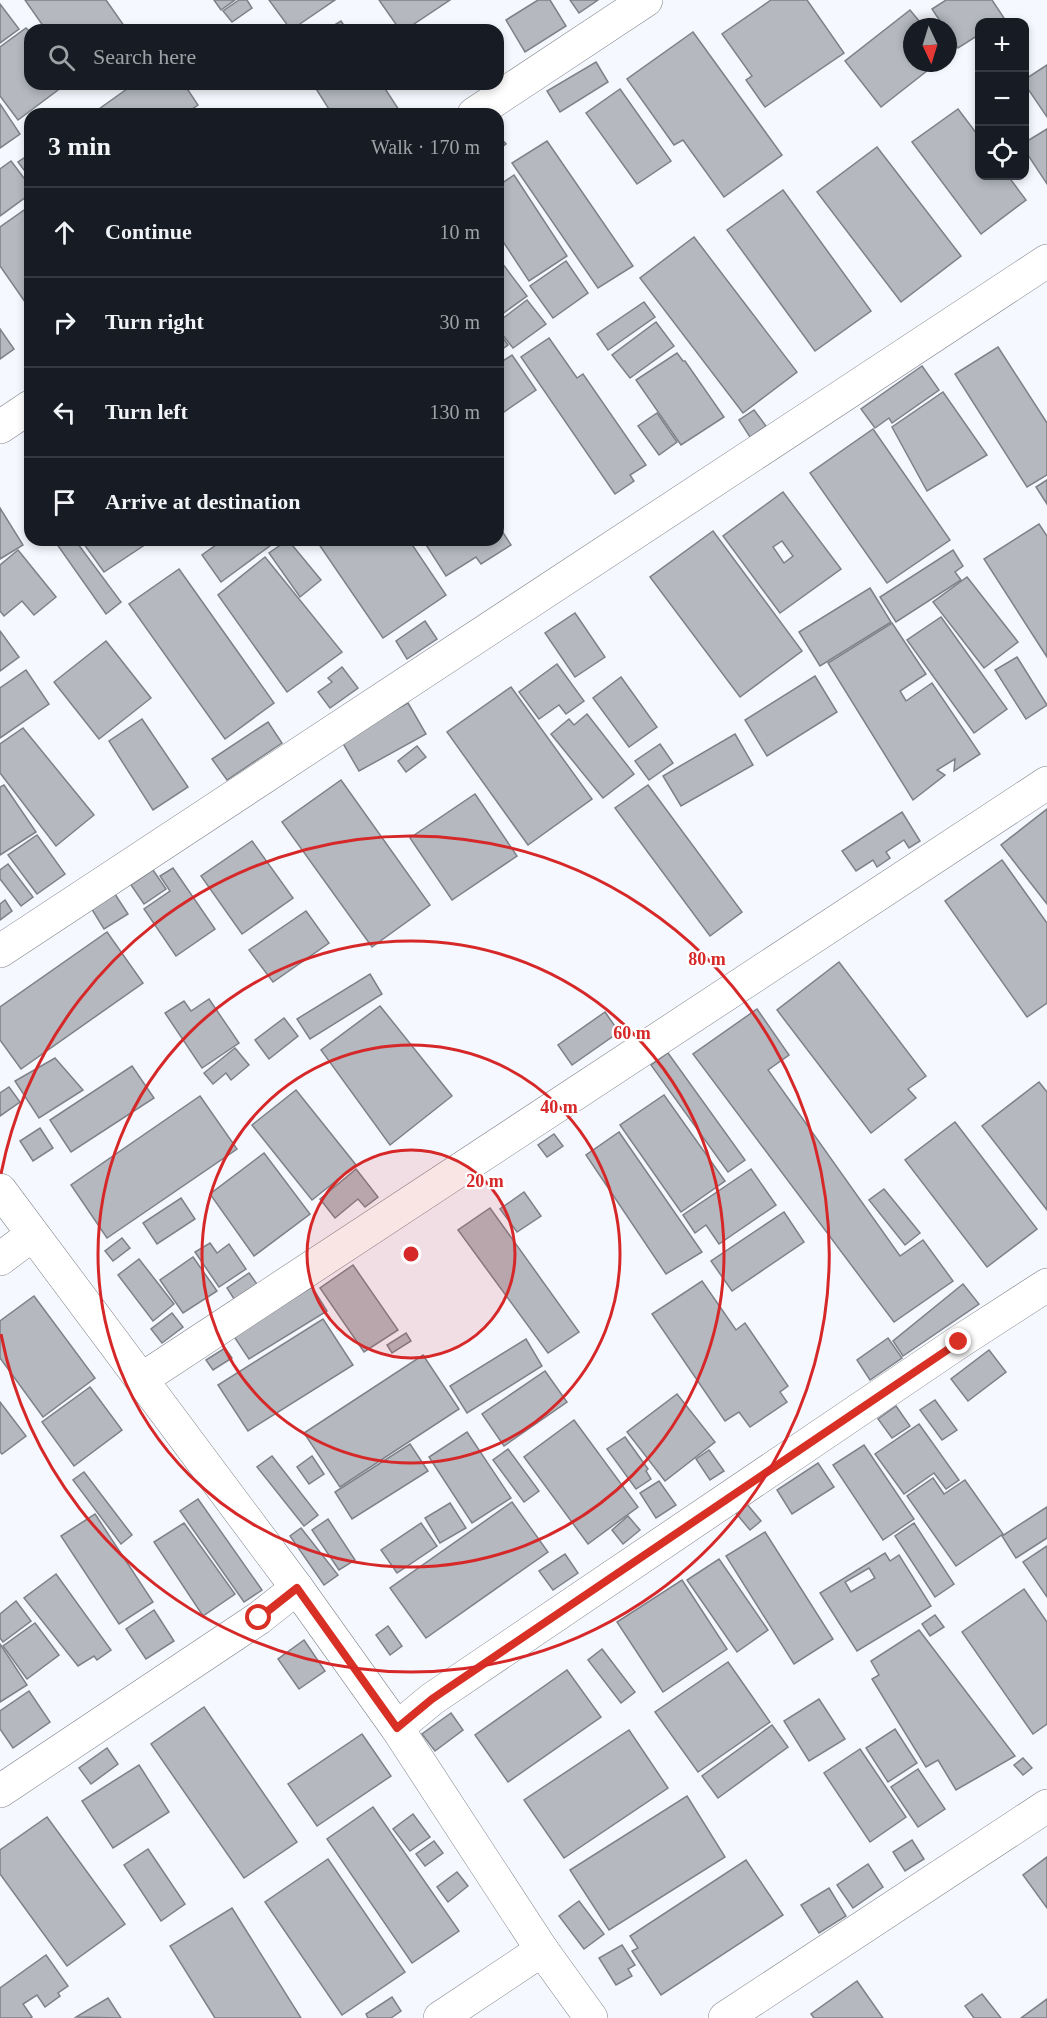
<!DOCTYPE html>
<meta charset="utf-8">
<style>
body{margin:0;font-family:Georgia,serif;background:#242831;color:#f1f3f6}
.controls{position:absolute;right:18px;top:18px;display:grid;overflow:hidden;border-radius:12px;box-shadow:0 3px 9px #0003}
.controls button{width:54px;height:54px;display:grid;place-items:center;padding:0;border:0;border-bottom:2px solid #363941;background:#171b24;color:#f1f3f6;font:30px sans-serif}
.compass{position:absolute;left:903px;top:18px;width:54px;height:54px;border-radius:50%;background:#171b24;box-shadow:0 3px 9px #0003;rotate:176deg}
.stop{position:absolute;width:18px;height:18px;margin:-14px;border:4px solid #d93025;border-radius:50%;background:#fff}
.stop.end{background:#d93025;border-color:#fff;box-shadow:0 2px 6px #0008}
.list{margin:0;padding:0;list-style:none}
h2{display:flex;justify-content:space-between;align-items:center;height:78px;margin:0;padding:0 24px;font-size:26px}
h2 small{font-size:20px;font-weight:400;color:#9ea1a6}
.list li{display:grid;grid-template-columns:39px 1fr auto;gap:18px;align-items:center;box-sizing:border-box;height:90px;padding:0 24px;border-top:2px solid #363941}
.list b{display:block;font-size:22px;white-space:nowrap}
.list em{font-size:20px;font-style:normal;color:#9ea1a6}
.icon{flex:none;width:33px;height:33px;fill:none;stroke:currentColor;stroke-width:2;stroke-linecap:round;stroke-linejoin:round}
.map{position:relative;flex:none;width:1047px;height:2018px;overflow:hidden}
.search{position:absolute;background:#171b24;box-shadow:0 3px 9px #0003;left:24px;top:24px;width:480px;height:66px;display:flex;align-items:center;gap:15px;box-sizing:border-box;padding:0 21px;border-radius:18px;color:#9ea1a6;font-size:22px}
.panel{position:absolute;background:#171b24;box-shadow:0 3px 9px #0003;left:24px;top:108px;width:480px;height:438px;border-radius:18px}
.map>svg:first-child{display:block}
.building{fill:#b5b8bf;stroke:#7e8188;stroke-width:1.5;fill-rule:evenodd}
.lines{fill:none;stroke-linecap:round;stroke-linejoin:round}
.street-casing{stroke:#80838a;stroke-width:34}
.street{stroke:#fff;stroke-width:33}
.route{stroke:#d93025;stroke-width:8}
.ring{fill:none;stroke:#d62828;stroke-width:3}
.centre{fill:#d62828;stroke:#fff;stroke-width:3}
.ring-label{font-size:18px;text-anchor:middle;font-weight:bold;fill:#d62828;stroke:#fff;stroke-width:4.5;stroke-linejoin:round;paint-order:stroke}
</style>
<div class="map">
<svg width="1047" height="2018" viewBox="0 0 1047 2018">
<rect width="100%" height="100%" fill="#f5f8fe"/>
<g class="building">
<path d="M25 0H106L127 30H46Z"/>
<path d="M214 0H235L221 10Z"/>
<path d="M239 0H247L252 8 232 22 223 11Z"/>
<path d="M269 0H335L291 30Z"/>
<path d="M379 0H450L405 30H400Z"/>
<path d="M538 0H550L566 26 525 52 506 20Z"/>
<path d="M570 0H598L579 13Z"/>
<path d="M771 0H807L844 53 765 107 746 80 752 76 722 34Z"/>
<path d="M946 0H992L1004 18 997 22H980V34L958 48 948 32V27H944L932 9Z"/>
<path d="M0 4 19 29 0 43Z"/>
<path d="M910 10 924 27H912V63H937L881 107 845 61Z"/>
<path d="M341 21 347 30H326Z"/>
<path d="M26 28 30 32V84H66L18 120 0 96V47Z"/>
<path d="M693 32 782 155 724 197 683 140 674 145 627 79Z"/>
<path d="M596 62 608 82 560 112 547 91Z"/>
<path d="M1047 65V117L1024 83V80Z"/>
<path d="M134 84H184L198 105 185 114H102L99 109Z"/>
<path d="M313 84H382L399 110 392 114H332Z"/>
<path d="M620 89 671 161 637 184 586 113Z"/>
<path d="M0 104 20 134 0 148Z"/>
<path d="M958 109 980 138V176H1008L1026 200 981 234 912 142Z"/>
<path d="M1047 129V184L1024 149V143Z"/>
<path d="M498 135 506 144 498 150Z"/>
<path d="M547 141 633 266 598 288 512 163Z"/>
<path d="M877 147 961 256 901 302 817 192Z"/>
<path d="M30 154V178L18 162Z"/>
<path d="M11 161 30 186V194L0 216V169Z"/>
<path d="M514 175 567 256 529 281 498 234V186Z"/>
<path d="M783 190 871 311 815 351 727 230Z"/>
<path d="M30 206V309L0 266V227Z"/>
<path d="M694 237 797 372 743 413 640 278Z"/>
<path d="M566 261 588 293 553 318 530 286Z"/>
<path d="M502 263 527 296 498 317V267Z"/>
<path d="M527 300 546 324 513 348 498 329V322Z"/>
<path d="M644 302 655 317 608 350 597 334Z"/>
<path d="M656 322 674 346 630 378 612 355Z"/>
<path d="M0 329 14 349 0 359Z"/>
<path d="M498 331 508 345 498 352Z"/>
<path d="M549 338 577 378 583 374 646 465 630 475 634 481 615 494 521 357Z"/>
<path d="M998 347 1047 423V475L1027 487 955 374Z"/>
<path d="M677 353 683 361H685L724 417 681 445 636 380Z"/>
<path d="M512 355 536 390 498 416V364Z"/>
<path d="M922 366 939 390 892 423 889 418 875 428 861 409Z"/>
<path d="M943 392 987 455 927 491 892 427Z"/>
<path d="M754 410 766 426 750 437 739 420Z"/>
<path d="M657 413 677 442 659 455 638 426Z"/>
<path d="M873 429 950 540 887 583 810 473Z"/>
<path d="M1047 480V504L1036 487Z"/>
<path d="M783 492 841 569 780 613 723 536ZM782 541 793 556 784 563 773 547Z"/>
<path d="M0 508 23 545 0 559Z"/>
<path d="M1039 524 1047 536V657L984 559Z"/>
<path d="M498 525 511 545 481 564 476 557 446 576 423 540H498Z"/>
<path d="M713 531 802 651 740 697 650 577Z"/>
<path d="M54 540H75L121 602 106 614Z"/>
<path d="M81 540H152L104 572Z"/>
<path d="M223 540H278L221 582 202 555Z"/>
<path d="M288 540 321 580 300 597 269 553Z"/>
<path d="M316 540H409L446 595 383 638Z"/>
<path d="M18 550 56 597 34 615 22 601 4 616 0 611V565Z"/>
<path d="M953 550 963 566 955 572 961 580 896 622 880 597Z"/>
<path d="M265 557 342 652 287 692 218 595Z"/>
<path d="M179 569 274 703 225 739 129 604Z"/>
<path d="M967 577 1018 642 984 668 933 602Z"/>
<path d="M870 588 891 622 820 666 799 632Z"/>
<path d="M575 613 605 657 575 677 545 633Z"/>
<path d="M941 617 1007 709 974 733 907 640Z"/>
<path d="M425 621 437 639 407 659 396 641Z"/>
<path d="M892 623 926 674 900 691 906 701 932 683 980 754 954 771 955 759 937 770 945 775 913 800 828 663Z"/>
<path d="M0 631 19 657 0 671Z"/>
<path d="M106 641 151 698 99 739 54 682Z"/>
<path d="M1017 657 1047 705 1026 719 995 670Z"/>
<path d="M557 664 584 701 566 714 559 705 539 719 519 692Z"/>
<path d="M342 667 358 688 330 708 318 692 332 682 328 678Z"/>
<path d="M26 670 49 704 0 738V688Z"/>
<path d="M815 676 837 712 767 756 745 720Z"/>
<path d="M621 677 657 727 629 747 593 698Z"/>
<path d="M511 687 592 799 528 845 447 732Z"/>
<path d="M408 703 426 734 359 771 341 740Z"/>
<path d="M587 714 634 774 603 798 551 734 569 719 574 725Z"/>
<path d="M142 719 188 787 153 810 109 741Z"/>
<path d="M268 722 282 743 227 780 212 759Z"/>
<path d="M23 728 94 815 56 846 0 773V744Z"/>
<path d="M735 734 753 765 681 806 663 776Z"/>
<path d="M660 744 673 763 649 780 635 761Z"/>
<path d="M417 746 426 757 406 772 398 761Z"/>
<path d="M341 780 430 905 372 947 282 822Z"/>
<path d="M4 785 36 832 0 855V787Z"/>
<path d="M648 785 742 912 710 936 615 808Z"/>
<path d="M475 794 517 856 452 900 410 838Z"/>
<path d="M1047 809V904L1001 845Z"/>
<path d="M902 812 920 841 909 848 904 840 886 852 890 858 877 867 873 860 856 871 842 851Z"/>
<path d="M37 835 65 874 37 894 8 855Z"/>
<path d="M252 841 293 898 242 934 201 876Z"/>
<path d="M1002 860 1047 923V1003L1027 1017 945 901Z"/>
<path d="M8 864 33 897 21 906 0 879V870Z"/>
<path d="M173 868 215 929 176 956 144 909 170 891 160 876Z"/>
<path d="M153 870 166 889 144 904 131 885Z"/>
<path d="M111 888 128 914 104 929 88 903Z"/>
<path d="M5 900 12 911 0 920V904Z"/>
<path d="M306 911 329 943 273 982 249 950Z"/>
<path d="M107 932 143 983 21 1069 0 1040V1007Z"/>
<path d="M839 962 926 1076 908 1089 916 1098 871 1133 777 1010Z"/>
<path d="M370 974 382 994 310 1039 297 1019Z"/>
<path d="M209 999 239 1043 202 1068 165 1013 184 1001 191 1011Z"/>
<path d="M380 1006 452 1096 390 1145 321 1050Z"/>
<path d="M757 1009 789 1055 768 1070 900 1256 923 1240 953 1281 894 1322 693 1054Z"/>
<path d="M605 1012 619 1032 572 1065 558 1045Z"/>
<path d="M284 1018 298 1036 269 1059 255 1040Z"/>
<path d="M235 1048 249 1065 231 1080 226 1073 213 1084 204 1073Z"/>
<path d="M668 1053 745 1160 728 1172 651 1065Z"/>
<path d="M55 1058 83 1090 39 1118 15 1081Z"/>
<path d="M132 1066 154 1098 71 1152 50 1120Z"/>
<path d="M1039 1082 1047 1092V1210L982 1126Z"/>
<path d="M9 1087 20 1102 0 1116V1093Z"/>
<path d="M296 1090 356 1165 312 1200 252 1125Z"/>
<path d="M664 1095 725 1181 681 1212 620 1125Z"/>
<path d="M200 1096 237 1149 107 1238 71 1185Z"/>
<path d="M955 1122 1037 1229 987 1267 905 1160Z"/>
<path d="M40 1128 53 1148 33 1161 20 1141Z"/>
<path d="M619 1132 702 1252 666 1274 586 1155Z"/>
<path d="M554 1134 563 1146 547 1157 538 1145Z"/>
<path d="M264 1153 310 1214 254 1256 210 1194Z"/>
<path d="M356 1169 378 1197 365 1207 358 1199 335 1218 320 1199Z"/>
<path d="M751 1169 776 1205 719 1244 706 1225 695 1233 683 1215Z"/>
<path d="M884 1189 920 1233 905 1245 869 1200Z"/>
<path d="M524 1192 541 1216 517 1232 500 1209Z"/>
<path d="M181 1198 195 1219 157 1244 143 1223Z"/>
<path d="M490 1208 579 1332 548 1353 458 1230Z"/>
<path d="M784 1212 804 1242 732 1291 711 1261Z"/>
<path d="M122 1238 130 1248 113 1261 105 1251Z"/>
<path d="M210 1243 217 1253 229 1244 246 1269 219 1287 195 1252Z"/>
<path d="M193 1257 217 1291 183 1313 160 1280Z"/>
<path d="M139 1259 174 1304 153 1321 118 1275Z"/>
<path d="M353 1265 398 1330 364 1352 320 1288Z"/>
<path d="M249 1273 259 1287 236 1302 227 1288Z"/>
<path d="M702 1281 736 1330 745 1323 788 1386 780 1392 787 1402 750 1427 739 1412 725 1421 652 1314Z"/>
<path d="M963 1284 979 1304 903 1356 893 1341Z"/>
<path d="M312 1287 327 1311 249 1359 233 1335Z"/>
<path d="M34 1296 95 1378 43 1417 0 1358V1321Z"/>
<path d="M172 1313 183 1327 162 1343 151 1329Z"/>
<path d="M323 1319 353 1365 248 1431 218 1385Z"/>
<path d="M406 1333 411 1341 392 1353 387 1345Z"/>
<path d="M888 1338 902 1358 870 1380 857 1360Z"/>
<path d="M526 1339 542 1366 467 1413 450 1386Z"/>
<path d="M225 1348 232 1358 213 1370 206 1360Z"/>
<path d="M989 1350 1006 1372 968 1401 951 1379Z"/>
<path d="M423 1355 459 1409 340 1487 304 1433Z"/>
<path d="M545 1371 567 1402 504 1446 482 1414Z"/>
<path d="M90 1387 122 1430 74 1466 42 1422Z"/>
<path d="M677 1394 715 1442 665 1481 627 1432Z"/>
<path d="M935 1400 957 1430 942 1440 920 1410Z"/>
<path d="M0 1402 26 1436 2 1454 0 1452Z"/>
<path d="M896 1406 910 1426 892 1438 878 1419Z"/>
<path d="M574 1420 638 1507 588 1544 524 1457Z"/>
<path d="M919 1424 959 1480 946 1489 934 1473 904 1494 875 1454Z"/>
<path d="M467 1432 511 1498 472 1523 429 1457Z"/>
<path d="M625 1437 648 1469 646 1471 651 1479 636 1489 607 1449Z"/>
<path d="M410 1444 428 1471 352 1519 335 1492Z"/>
<path d="M864 1445 914 1519 883 1540 833 1465Z"/>
<path d="M508 1449 539 1491 524 1502 493 1460Z"/>
<path d="M709 1450 724 1471 710 1480 696 1459Z"/>
<path d="M272 1456 318 1515 304 1526 257 1467Z"/>
<path d="M312 1456 324 1474 309 1484 297 1467Z"/>
<path d="M818 1463 834 1487 792 1514 777 1490Z"/>
<path d="M84 1472 132 1535 121 1544 73 1480Z"/>
<path d="M933 1478 944 1494 965 1480 1003 1534 956 1566 907 1496Z"/>
<path d="M659 1481 676 1505 656 1518 640 1493Z"/>
<path d="M198 1499 262 1590 244 1602 180 1511Z"/>
<path d="M512 1502 548 1552 426 1638 390 1588Z"/>
<path d="M450 1503 466 1528 440 1543 425 1518Z"/>
<path d="M746 1503 761 1521 750 1530 735 1512Z"/>
<path d="M1047 1507V1538L1016 1558 1002 1536Z"/>
<path d="M95 1514 153 1602 119 1624 61 1536Z"/>
<path d="M628 1516 640 1530 623 1544 612 1530Z"/>
<path d="M328 1519 355 1560 339 1570 312 1530Z"/>
<path d="M184 1523 235 1594 203 1616 154 1542Z"/>
<path d="M421 1523 437 1546 397 1573 381 1550Z"/>
<path d="M914 1523 954 1584 935 1597 895 1536Z"/>
<path d="M301 1528 338 1575 324 1585 290 1536Z"/>
<path d="M765 1532 833 1639 794 1664 726 1556Z"/>
<path d="M1047 1546V1597L1023 1562Z"/>
<path d="M885 1553 890 1561 899 1555 931 1606 857 1651 820 1593ZM869 1568 875 1578 851 1592 845 1582Z"/>
<path d="M565 1554 578 1573 553 1590 539 1571Z"/>
<path d="M719 1559 768 1630 737 1652 687 1580Z"/>
<path d="M56 1574 111 1650 97 1660 94 1656 78 1666 24 1598Z"/>
<path d="M682 1580 727 1649 663 1692 617 1622Z"/>
<path d="M1024 1589 1047 1622V1724L1033 1734 962 1632Z"/>
<path d="M16 1601 31 1621 3 1642 0 1638V1614Z"/>
<path d="M154 1610 174 1641 146 1659 126 1629Z"/>
<path d="M935 1615 944 1627 930 1636 922 1624Z"/>
<path d="M35 1623 59 1655 27 1679 3 1646Z"/>
<path d="M388 1626 402 1646 390 1655 376 1635Z"/>
<path d="M919 1630 1015 1756 956 1790 938 1760 926 1767 872 1679 879 1675 871 1661Z"/>
<path d="M304 1640 325 1671 299 1689 278 1659Z"/>
<path d="M0 1644 27 1685 0 1702Z"/>
<path d="M602 1649 635 1692 621 1703 588 1660Z"/>
<path d="M728 1662 770 1722 698 1772 655 1712Z"/>
<path d="M567 1670 601 1717 508 1782 475 1735Z"/>
<path d="M29 1691 50 1722 13 1748 0 1729V1711Z"/>
<path d="M819 1699 845 1739 809 1761 784 1721Z"/>
<path d="M204 1707 297 1842 244 1878 151 1744Z"/>
<path d="M451 1713 463 1730 435 1751 422 1734Z"/>
<path d="M772 1725 788 1747 718 1798 702 1776Z"/>
<path d="M895 1729 917 1763 888 1782 866 1748Z"/>
<path d="M629 1730 668 1788 564 1858 524 1800Z"/>
<path d="M362 1734 391 1776 317 1826 288 1784Z"/>
<path d="M107 1748 118 1764 91 1784 79 1768Z"/>
<path d="M860 1749 906 1817 870 1842 824 1773Z"/>
<path d="M1023 1758 1032 1768 1023 1775 1014 1765Z"/>
<path d="M139 1765 169 1812 113 1848 82 1801Z"/>
<path d="M918 1769 945 1809 918 1827 891 1787Z"/>
<path d="M687 1796 725 1857 609 1930 570 1870Z"/>
<path d="M373 1807 459 1931 412 1963 327 1839Z"/>
<path d="M413 1814 430 1837 410 1851 393 1829Z"/>
<path d="M47 1817 125 1924 67 1966 0 1874V1850Z"/>
<path d="M912 1840 924 1859 905 1871 893 1852Z"/>
<path d="M434 1841 443 1853 425 1866 416 1854Z"/>
<path d="M148 1849 185 1904 161 1921 124 1865Z"/>
<path d="M1047 1857V1908L1023 1875Z"/>
<path d="M328 1859 405 1972 342 2015 265 1902Z"/>
<path d="M746 1860 783 1915 661 1995 632 1951 638 1948 630 1936Z"/>
<path d="M868 1864 883 1887 853 1908 837 1885Z"/>
<path d="M457 1872 468 1886 448 1902 437 1887Z"/>
<path d="M829 1888 846 1916 819 1933 801 1905Z"/>
<path d="M579 1901 604 1934 584 1949 559 1916Z"/>
<path d="M232 1908 301 2018H215L170 1946Z"/>
<path d="M622 1945 635 1965 628 1969 632 1976 616 1985 599 1958Z"/>
<path d="M46 1955 68 1986 58 1993 60 1996 45 2007 37 1995 23 2004 32 2017 30 2018H0V1988Z"/>
<path d="M857 1981 883 2018H814L811 2014Z"/>
<path d="M982 1994 1001 2018H974L965 2006Z"/>
<path d="M392 1997 401 2011 391 2018H368L366 2014Z"/>
<path d="M108 1998 121 2018 76 2017Z"/>
<path d="M1047 1999V2018H1021Z"/>
</g>
<g class="lines">
<g class="street-casing">
<g id="street">
<path d="M474 114 646 0"/>
<path d="M0 427 30 407"/>
<path d="M0 951 1047 261"/>
<path d="M0 1190 297 1588 397 1728 542 1950 591 2018"/>
<path d="M0 1259 32 1235"/>
<path d="M142 1379 1047 783"/>
<path d="M397 1728 432 1699 959 1342 1047 1285"/>
<path d="M0 1791 259 1618 297 1588"/>
<path d="M440 2018 542 1950"/>
<path d="M725 2018 1047 1806"/>
</g>
</g>
<use href="#street" class="street"/>
</g>
<g class="lines">
<path class="route" d="M259 1618 297 1588 397 1728 432 1699 959 1342"/>
</g>
<circle cx="411" cy="1254" r="104" fill="#d62828" fill-opacity=".12"/>
<g class="ring">
<circle cx="411" cy="1254" r="104"/>
<circle cx="411" cy="1254" r="209"/>
<circle cx="411" cy="1254" r="313"/>
<path d="M1 1174A418 418 0 1 1 1 1334"/>
</g>
<circle cx="411" cy="1254" r="9" class="centre"/>
<g class="ring-label">
<text x="707" y="965">80 m</text>
<text x="632" y="1039">60 m</text>
<text x="559" y="1113">40 m</text>
<text x="485" y="1187">20 m</text>
</g>
</svg>
<div class="controls">
<button>+</button>
<button>−</button>
<button><svg class="icon" aria-label="locate" viewBox="0 0 24 24"><circle cx="12" cy="12" r="6"/><path d="M12 2v4M12 18v4M2 12h4M18 12h4"/></svg></button>
</div>
<svg class="compass" viewBox="-18 -18 36 36"><path d="M0-13l5 13h-10z" fill="#e53935"/><path d="M0 13l5-13h-10z" fill="#9ea1a6"/></svg>
<div class="stop" style="left:259px;top:1618px"></div>
<div class="stop end" style="left:959px;top:1342px"></div>
<div class="search"><svg class="icon" aria-label="search" viewBox="0 0 24 24"><circle cx="10" cy="10" r="6"/><path d="M15 15l6 6"/></svg>Search here</div>
<section class="panel">
<h2>3 min<small>Walk · 170 m</small></h2>
<ul class="list">
<li><svg class="icon" aria-label="ahead" viewBox="0 0 24 24"><path d="M12 20V5M6 11l6-6 6 6"/></svg><div><b>Continue</b></div><em>10 m</em></li>
<li><svg class="icon" aria-label="right" viewBox="0 0 24 24"><path d="M7 20v-9h11M14 6l5 5-5 5"/></svg><div><b>Turn right</b></div><em>30 m</em></li>
<li><svg class="icon" aria-label="left" viewBox="0 0 24 24"><path d="M17 20v-9H6M10 6l-5 5 5 5"/></svg><div><b>Turn left</b></div><em>130 m</em></li>
<li><svg class="icon" aria-label="arrive" viewBox="0 0 24 24"><path d="M6 21V4h12l-3 4 3 4H6"/></svg><div><b>Arrive at destination</b></div></li>
</ul>
</section>
</div>
